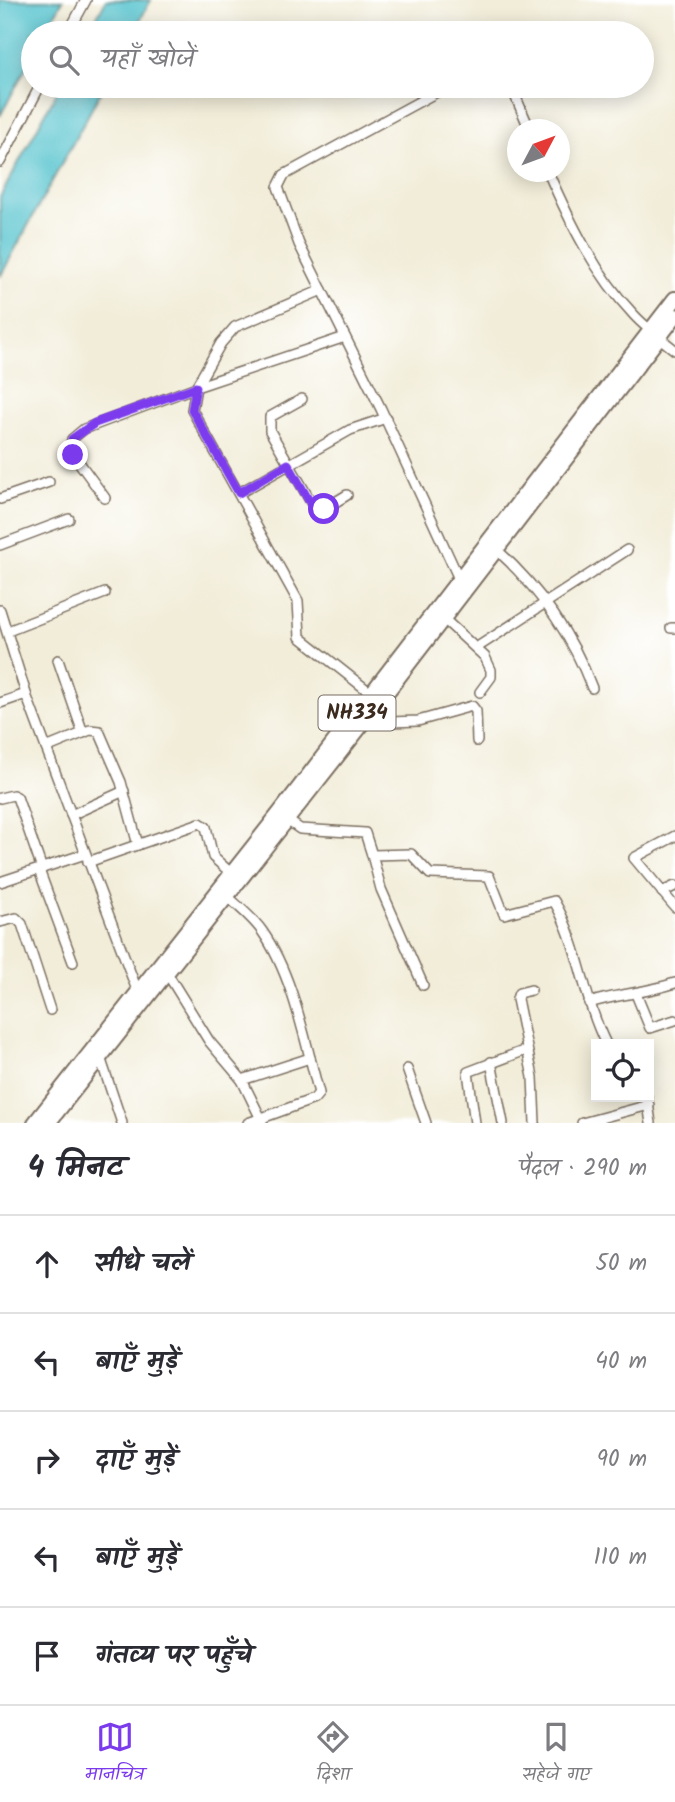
<!DOCTYPE html>
<html lang="hi">
<meta charset="utf-8">
<style>
body{margin:0;font-family:Kalam,"Playpen Sans Deva",sans-serif;background:#f2f2f3;color:#2b2b33}
.controls{position:absolute;right:21px;bottom:21px;display:grid;overflow:hidden;border-radius:0px;box-shadow:0 4px 18px #0003}
.controls button{width:63px;height:63px;display:grid;place-items:center;padding:0;border:0;border-bottom:2px solid #e1e1e2;background:#fff;color:#2b2b33;font:35px sans-serif}
.compass{position:absolute;left:507px;top:119px;width:63px;height:63px;border-radius:50%;background:#fff;box-shadow:0 4px 18px #0003;rotate:49deg}
.stop{position:absolute;width:21px;height:21px;margin:-16px;border:5px solid #7c3aed;border-radius:50%;background:#fff}
.stop.end{background:#7c3aed;border-color:#fff;box-shadow:0 2px 7px #0008}
.list{margin:0;padding:0;list-style:none}
h2{display:flex;justify-content:space-between;align-items:center;height:91px;margin:0;padding:0 28px;font-size:30px}
h2 small{font-size:23px;font-weight:400;color:#7c7c81}
.list li{display:grid;grid-template-columns:46px 1fr auto;gap:21px;align-items:center;box-sizing:border-box;height:98px;padding:0 28px;border-top:2px solid #e1e1e2}
.list b{display:block;font-size:26px;white-space:nowrap}
.list em{font-size:23px;font-style:normal;color:#7c7c81}
.icon{flex:none;width:38px;height:38px;fill:none;stroke:currentColor;stroke-width:2;stroke-linecap:round;stroke-linejoin:round}
.map{position:relative;flex:none;width:675px;height:1123px;overflow:hidden}
.search{position:absolute;background:#fff;box-shadow:0 4px 18px #0003;left:21px;right:21px;top:21px;height:77px;display:flex;align-items:center;gap:18px;box-sizing:border-box;padding:0 24px;border-radius:38px;color:#7c7c81;font-size:26px}
.sheet{height:581px;background:#fff}
nav{display:flex;justify-content:space-around;align-items:center;box-sizing:border-box;height:98px;border-top:2px solid #e1e1e2;background:#fff;font-size:19px;color:#7c7c81}
nav a{display:grid;justify-items:center;gap:4px}
nav .on{color:#7c3aed}
.map>svg:first-child{display:block}
.water{fill:#58c4cf;stroke:#4a7776;stroke-width:2}
.lines{fill:none;stroke-linecap:round;stroke-linejoin:round}
.minor-casing{stroke:#7b6e5f;stroke-width:12}
.highway-casing{stroke:#7b6e5f;stroke-width:18}
.minor{stroke:#fff;stroke-width:9}
.highway{stroke:#fff;stroke-width:14}
.route{stroke:#7c3aed;stroke-width:9}
.labels{text-anchor:middle;dominant-baseline:central;stroke-width:6;stroke-linejoin:round;paint-order:stroke}
.shield{fill:#fff;stroke:#766a62;stroke-width:2}
.shield-label{font-size:21px;font-weight:bold;fill:#3b2a1e}
</style>
<div class="map">
<svg width="675" height="1123" viewBox="0 0 675 1123">
<rect width="100%" height="100%" fill="#fff"/>
<filter id="ink" filterUnits="userSpaceOnUse"><feTurbulence type="fractalNoise" baseFrequency=".0143" numOctaves="2"/><feDisplacementMap in="SourceGraphic" scale="14" xChannelSelector="R" yChannelSelector="G"/><feConvolveMatrix kernelMatrix="1 2 1 2 8 2 1 2 1" color-interpolation-filters="sRGB"/></filter>
<filter id="wash" filterUnits="userSpaceOnUse"><feTurbulence type="fractalNoise" baseFrequency=".00686" numOctaves="4" result="noise"/><feDisplacementMap in="SourceGraphic" scale="28" xChannelSelector="R" yChannelSelector="G"/><feGaussianBlur stdDeviation="1.57" result="paint"/><feColorMatrix in="noise" values="0 0 0 0 0 0 0 0 0 0 0 0 0 0 0 0 0 1.4 0 .05"/><feComposite in="paint" operator="in"/></filter>
<g filter="url(#wash)">
<rect width="100%" height="100%" fill="#f2edd9"/>
<g class="water">
<path d="M0 0H63L45 33H33V55L0 116Z"/>
<path d="M106 0H151L133 33H88Z"/>
<path d="M60 86H104L0 277V197Z"/>
</g>
</g>
<g filter="url(#ink)">
<g class="lines">
<g class="minor-casing">
<g id="minor">
<path d="M68 33 86 0"/>
<path d="M448 86 284 175 278 187 299 244 381 409 460 581"/>
<path d="M511 86 530 130"/>
<path d="M0 162 40 86"/>
<path d="M548 172C570 222 595 274 634 315 646 328 661 339 675 350"/>
<path d="M322 290 235 327 221 343 196 387 192 410 298 601 300 637 372 694"/>
<path d="M302 399 270 417V431L315 509H324L347 495"/>
<path d="M239 493 350 430 386 418"/>
<path d="M105 498 70 450 72 439 84 429 196 387 345 337"/>
<path d="M0 499 49 482"/>
<path d="M0 545 69 519"/>
<path d="M497 550C539 588 572 635 592 688"/>
<path d="M0 610 27 697 138 993"/>
<path d="M444 619 485 657 491 670V677L480 692"/>
<path d="M671 628H675"/>
<path d="M8 631 105 593"/>
<path d="M476 648 627 550"/>
<path d="M58 660 83 733"/>
<path d="M0 703 26 694"/>
<path d="M363 723 418 721 472 706 476 711 477 741"/>
<path d="M46 748 90 730 99 731 121 782 138 845"/>
<path d="M0 798 13 795 17 797 42 869"/>
<path d="M71 815 124 791"/>
<path d="M287 820 300 829 365 833 372 855 411 854 430 874 489 876 504 914 554 901C580 946 583 998 606 1044"/>
<path d="M675 836 634 858 675 907"/>
<path d="M372 855 381 889 423 985"/>
<path d="M88 862 200 823 206 827 213 857 232 874"/>
<path d="M39 870 73 962"/>
<path d="M0 882 85 854"/>
<path d="M662 892 675 886"/>
<path d="M227 896C239 907 253 918 262 931 293 975 305 1041 319 1093L314 1099 248 1123"/>
<path d="M0 922 16 918 22 924 50 1010"/>
<path d="M167 973 209 1041 242 1080 262 1121"/>
<path d="M531 990 519 993 517 999 533 1077 535 1123"/>
<path d="M636 994 650 1028 675 1020"/>
<path d="M589 1003C617 994 646 993 675 983"/>
<path d="M100 1057 122 1123"/>
<path d="M491 1062 503 1123"/>
<path d="M407 1069 426 1123"/>
<path d="M242 1080 310 1058"/>
<path d="M647 1097 651 1123"/>
<path d="M475 1123 468 1072 526 1050"/>
<path d="M582 1123 649 1105"/>
</g>
</g>
<g class="highway-casing">
<g id="highway">
<path d="M35 1123 279 814 675 299"/>
<path d="M48 1123 363 723 675 316"/>
</g>
</g>
<use href="#minor" class="minor"/>
<use href="#highway" class="highway"/>
</g>
</g>
<g class="lines" filter="url(#ink)">
<path class="route" d="M73 455 72 439 95 423 196 387 192 410 239 493 288 464 312 506 320 510 324 509"/>
</g>
<g class="labels">
<rect class="shield" x="318.5" y="695.5" width="77" height="35" rx="5"/>
<g class="shield-label">
<text x="357" y="713">NH334</text>
</g>
</g>
</svg>
<div class="controls">
<button><svg class="icon" aria-label="locate" viewBox="0 0 24 24"><circle cx="12" cy="12" r="6"/><path d="M12 2v4M12 18v4M2 12h4M18 12h4"/></svg></button>
</div>
<svg class="compass" viewBox="-18 -18 36 36"><path d="M0-13l5 13h-10z" fill="#e53935"/><path d="M0 13l5-13h-10z" fill="#7c7c81"/></svg>
<div class="stop" style="left:324px;top:509px"></div>
<div class="stop end" style="left:73px;top:455px"></div>
<div class="search"><svg class="icon" aria-label="search" viewBox="0 0 24 24"><circle cx="10" cy="10" r="6"/><path d="M15 15l6 6"/></svg>यहाँ खोजें</div>
</div>
<section class="sheet">
<h2>4 मिनट<small>पैदल · 290 m</small></h2>
<ul class="list">
<li><svg class="icon" aria-label="ahead" viewBox="0 0 24 24"><path d="M12 20V5M6 11l6-6 6 6"/></svg><div><b>सीधे चलें</b></div><em>50 m</em></li>
<li><svg class="icon" aria-label="left" viewBox="0 0 24 24"><path d="M17 20v-9H6M10 6l-5 5 5 5"/></svg><div><b>बाएँ मुड़ें</b></div><em>40 m</em></li>
<li><svg class="icon" aria-label="right" viewBox="0 0 24 24"><path d="M7 20v-9h11M14 6l5 5-5 5"/></svg><div><b>दाएँ मुड़ें</b></div><em>90 m</em></li>
<li><svg class="icon" aria-label="left" viewBox="0 0 24 24"><path d="M17 20v-9H6M10 6l-5 5 5 5"/></svg><div><b>बाएँ मुड़ें</b></div><em>110 m</em></li>
<li><svg class="icon" aria-label="arrive" viewBox="0 0 24 24"><path d="M6 21V4h12l-3 4 3 4H6"/></svg><div><b>गंतव्य पर पहुँचे</b></div></li>
</ul>
</section>
<nav>
<a class="on"><svg class="icon" aria-label="map" viewBox="0 0 24 24"><path d="M3 6l6-2 6 2 6-2v14l-6 2-6-2-6 2zM9 4v14M15 6v14"/></svg>मानचित्र</a>
<a><svg class="icon" aria-label="directions" viewBox="0 0 24 24"><path d="M12 3l9 9-9 9-9-9zM9 14v-3h6M13 9l2 2-2 2"/></svg>दिशा</a>
<a><svg class="icon" aria-label="saved" viewBox="0 0 24 24"><path d="M7 4h10v16l-5-4-5 4z"/></svg>सहेजे गए</a>
</nav>
